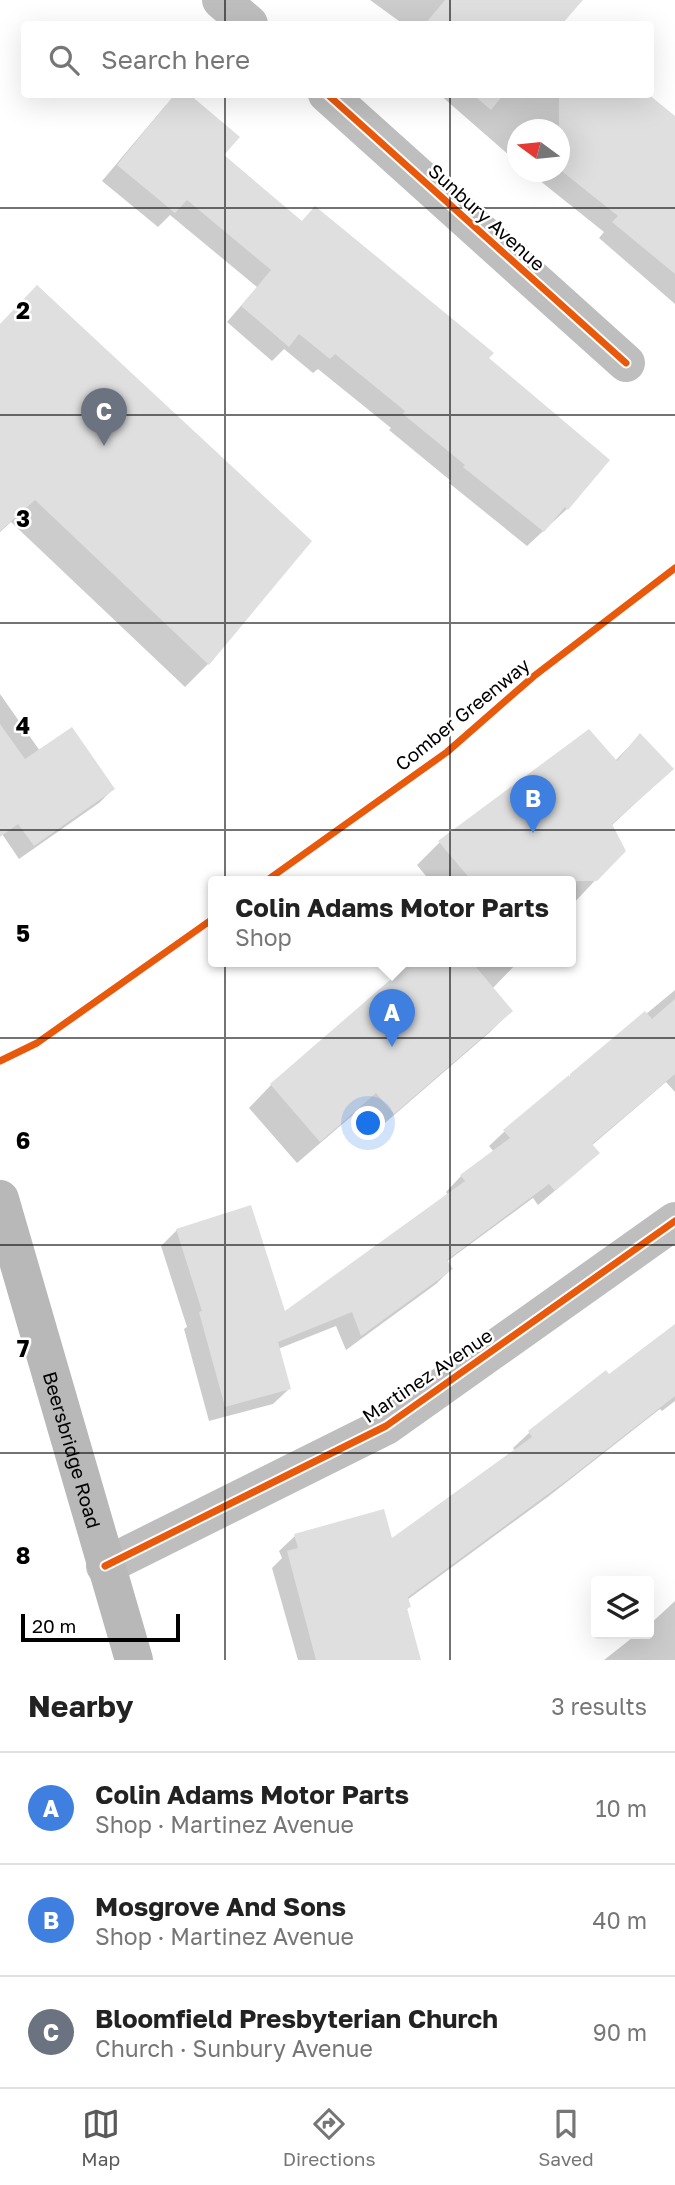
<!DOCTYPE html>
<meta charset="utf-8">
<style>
body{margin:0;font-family:"Golos Text",sans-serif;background:#f6f6f6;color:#222}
.controls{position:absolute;right:21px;bottom:21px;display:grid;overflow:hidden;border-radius:7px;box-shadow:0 7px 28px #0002}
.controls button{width:63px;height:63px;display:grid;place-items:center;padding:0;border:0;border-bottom:2px solid #e0e0e0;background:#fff;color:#222;font:35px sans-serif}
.compass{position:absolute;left:507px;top:119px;width:63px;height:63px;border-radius:50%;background:#fff;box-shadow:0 7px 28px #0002;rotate:285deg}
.scale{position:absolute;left:21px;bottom:18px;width:159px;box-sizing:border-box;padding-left:7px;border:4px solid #000;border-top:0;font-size:19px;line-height:24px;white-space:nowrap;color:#000;-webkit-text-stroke:5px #fff;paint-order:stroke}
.you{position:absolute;left:369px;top:1124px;width:24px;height:24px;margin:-18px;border:5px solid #fff;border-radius:50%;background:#1a73e8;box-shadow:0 0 0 10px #1a73e833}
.badge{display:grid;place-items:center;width:46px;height:46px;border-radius:50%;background:#595959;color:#fff;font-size:23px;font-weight:700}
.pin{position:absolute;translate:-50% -58px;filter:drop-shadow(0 2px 4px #0008)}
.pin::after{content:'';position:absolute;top:37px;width:24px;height:21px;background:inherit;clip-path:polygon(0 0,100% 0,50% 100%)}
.popup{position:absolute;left:208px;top:876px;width:368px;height:91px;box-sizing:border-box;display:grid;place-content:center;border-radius:7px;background:#fff;filter:drop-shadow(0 2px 5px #0005);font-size:23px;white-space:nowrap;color:#767676}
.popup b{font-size:26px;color:#222}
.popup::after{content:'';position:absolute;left:50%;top:100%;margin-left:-14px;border:14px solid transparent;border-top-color:#fff}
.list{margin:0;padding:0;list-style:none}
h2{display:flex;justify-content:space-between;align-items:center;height:91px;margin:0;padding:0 28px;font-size:30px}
h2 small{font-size:23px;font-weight:400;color:#767676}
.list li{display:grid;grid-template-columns:46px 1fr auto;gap:21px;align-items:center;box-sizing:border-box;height:112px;padding:0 28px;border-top:2px solid #e0e0e0}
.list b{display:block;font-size:26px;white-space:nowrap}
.list p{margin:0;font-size:23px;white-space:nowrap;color:#767676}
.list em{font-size:23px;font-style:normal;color:#767676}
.icon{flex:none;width:38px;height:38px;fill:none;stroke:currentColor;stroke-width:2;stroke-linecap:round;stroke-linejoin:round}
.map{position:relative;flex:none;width:675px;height:1660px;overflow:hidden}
.search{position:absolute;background:#fff;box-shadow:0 7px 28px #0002;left:21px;right:21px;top:21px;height:77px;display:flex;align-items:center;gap:18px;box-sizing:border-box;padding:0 24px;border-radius:7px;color:#767676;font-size:26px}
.sheet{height:427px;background:#fff}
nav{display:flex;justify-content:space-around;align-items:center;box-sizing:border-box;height:98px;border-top:2px solid #e0e0e0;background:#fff;font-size:19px;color:#767676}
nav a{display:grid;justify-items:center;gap:4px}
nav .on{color:#595959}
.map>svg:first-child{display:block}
.shadow{fill:#0003}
.building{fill:#dfdfdf}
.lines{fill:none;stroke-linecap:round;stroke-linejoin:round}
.street{stroke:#bebebe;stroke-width:38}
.secondary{stroke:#b8b8b8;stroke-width:38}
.cycleway-casing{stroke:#fff;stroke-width:11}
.cycleway{stroke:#e8590c;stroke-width:7}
.grid{fill:none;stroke:#000;stroke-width:2;stroke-opacity:0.55}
.labels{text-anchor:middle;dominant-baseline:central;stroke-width:5;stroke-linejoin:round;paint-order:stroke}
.street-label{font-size:19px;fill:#000;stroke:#fff}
.grid-label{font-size:23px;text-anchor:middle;font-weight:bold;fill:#000;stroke:#fff;stroke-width:5;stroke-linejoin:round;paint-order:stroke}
</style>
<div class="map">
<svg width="675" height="1660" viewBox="0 0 675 1660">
<rect width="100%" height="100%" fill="#fff"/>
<g class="shadow">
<path d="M370 0H566L575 7 560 24H403Z"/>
<path d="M439 94H645L675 118V304L599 238 604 232 529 172H560V130H518V163Z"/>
<path d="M166 105 301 222 315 208 484 356 567 509 527 546 449 483 451 481 389 430 391 428 318 369 313 373 284 349 272 361 227 322 257 287 170 215 158 227 102 181Z"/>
<path d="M0 325 309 541 208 664 185 687 11 522 0 532Z"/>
<path d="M0 694 40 751 113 789 99 803 19 859 0 831Z"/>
<path d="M640 735 672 769 611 826 624 850 570 907V881H430L417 865 439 843 615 761Z"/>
<path d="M415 961H519L492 989 511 1011 489 1033 371 1135 353 1115 297 1163 249 1108 271 1085Z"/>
<path d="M675 990V1092L666 1082 591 1146 582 1168 538 1205 533 1198 446 1262 451 1269 436 1284 346 1350 336 1326 278 1349 289 1389 273 1404 209 1421 184 1329 187 1327 161 1246 177 1230 284 1314 448 1195 446 1192 461 1176 494 1152 489 1146 505 1131Z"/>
<path d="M675 1325V1401L662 1411 660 1409 549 1496 407 1600 409 1607 406 1610 419 1660H298L272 1568 282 1558 279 1551 295 1536 391 1541 515 1451 513 1448 529 1433 606 1372 609 1376Z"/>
<path d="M675 1601V1660H604L637 1634H649V1625Z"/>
</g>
<g class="building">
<path d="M445 0H583L562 24H425Z"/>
<path d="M175 94H189L240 137 224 155 302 221 315 206 494 353 489 358 610 460 568 510 565 507 544 532 463 467 465 465 403 414 405 411 335 354 330 359 299 334 289 347 241 306 271 270 187 200 175 213 117 165Z"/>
<path d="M472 94H504L491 110Z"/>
<path d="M559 94H648L675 116V274L612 222 618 216 559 169Z"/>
<path d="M37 285 312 541 209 665 35 500 0 531V324Z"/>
<path d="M0 724 25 759 72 727 115 789 34 846 18 824 0 837Z"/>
<path d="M589 729 617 761 640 733 674 769 612 824 626 851 597 881H472L438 841Z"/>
<path d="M412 961H471L513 1011 394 1114 376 1093 320 1142 270 1084Z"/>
<path d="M675 999V1074L592 1144 600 1153 555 1191 549 1184 447 1260 453 1269 361 1336 352 1312 278 1342 291 1389 225 1407 199 1312 202 1311 176 1229 251 1205 285 1311 465 1181 460 1175 510 1138 503 1130 569 1075 570 1077V1074L645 1011 652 1019Z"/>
<path d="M675 1324V1396L566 1481 408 1597 411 1607 407 1608 421 1660H316L287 1551 298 1548 294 1534 384 1509 392 1538 532 1437 528 1431 606 1370 609 1374Z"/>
</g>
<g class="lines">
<g class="street">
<path d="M221 0 249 24"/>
<path d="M327 94 626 363"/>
<path d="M105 1566 386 1426 675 1221"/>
</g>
<path class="secondary" id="s1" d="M0 1199 134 1660"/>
<g class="cycleway-casing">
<g id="cycleway">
<path d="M327 94 626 363"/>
<path d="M266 881 447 752 534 676 675 568"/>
<path d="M0 1061 37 1043 214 918"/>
<path d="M105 1566 386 1426 675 1221"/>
</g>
</g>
<use href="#cycleway" class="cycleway"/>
</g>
<path class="grid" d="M225 0V24M450 0V24M225 94V1660M450 94V1660M0 208H675M0 415H675M0 623H675M0 830H675M0 1038H675M0 1245H675M0 1453H675"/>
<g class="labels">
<g class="street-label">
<text transform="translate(487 217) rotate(42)">Sunbury Avenue</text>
<text transform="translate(462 714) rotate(-39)">Comber Greenway</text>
<text transform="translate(427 1375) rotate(-34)">Martinez Avenue</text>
<text stroke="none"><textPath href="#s1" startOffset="261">Beersbridge Road</textPath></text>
</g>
</g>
<g class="grid-label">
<text x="23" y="319">2</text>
<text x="23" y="527">3</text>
<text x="23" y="734">4</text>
<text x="23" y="942">5</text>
<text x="23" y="1149">6</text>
<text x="23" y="1357">7</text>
<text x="23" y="1564">8</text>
</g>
</svg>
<div class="controls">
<button><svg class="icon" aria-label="layers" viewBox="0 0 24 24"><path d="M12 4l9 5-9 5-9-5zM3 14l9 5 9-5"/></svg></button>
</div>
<svg class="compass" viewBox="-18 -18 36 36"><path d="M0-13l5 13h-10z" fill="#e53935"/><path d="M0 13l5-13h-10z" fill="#767676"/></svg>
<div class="scale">20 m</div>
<div class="you"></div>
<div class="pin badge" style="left:392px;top:1047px;background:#3f7fe0">A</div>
<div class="popup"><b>Colin Adams Motor Parts</b>Shop</div>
<div class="pin badge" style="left:533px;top:833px;background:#3f7fe0">B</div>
<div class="pin badge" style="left:104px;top:446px;background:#6b7280">C</div>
<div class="search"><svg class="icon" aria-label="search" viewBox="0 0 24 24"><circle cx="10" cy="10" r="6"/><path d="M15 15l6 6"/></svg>Search here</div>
</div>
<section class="sheet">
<h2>Nearby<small>3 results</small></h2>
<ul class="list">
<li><span class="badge" style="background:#3f7fe0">A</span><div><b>Colin Adams Motor Parts</b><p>Shop · Martinez Avenue</p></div><em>10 m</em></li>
<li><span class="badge" style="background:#3f7fe0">B</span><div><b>Mosgrove And Sons</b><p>Shop · Martinez Avenue</p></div><em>40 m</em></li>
<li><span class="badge" style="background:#6b7280">C</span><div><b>Bloomfield Presbyterian Church</b><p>Church · Sunbury Avenue</p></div><em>90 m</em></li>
</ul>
</section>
<nav>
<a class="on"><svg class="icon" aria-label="map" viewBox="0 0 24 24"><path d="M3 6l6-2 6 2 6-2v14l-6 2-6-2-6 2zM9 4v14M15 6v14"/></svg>Map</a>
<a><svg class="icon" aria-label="directions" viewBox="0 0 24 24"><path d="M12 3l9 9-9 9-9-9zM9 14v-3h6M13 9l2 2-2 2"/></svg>Directions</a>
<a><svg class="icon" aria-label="saved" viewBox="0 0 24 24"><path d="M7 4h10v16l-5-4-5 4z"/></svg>Saved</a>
</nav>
